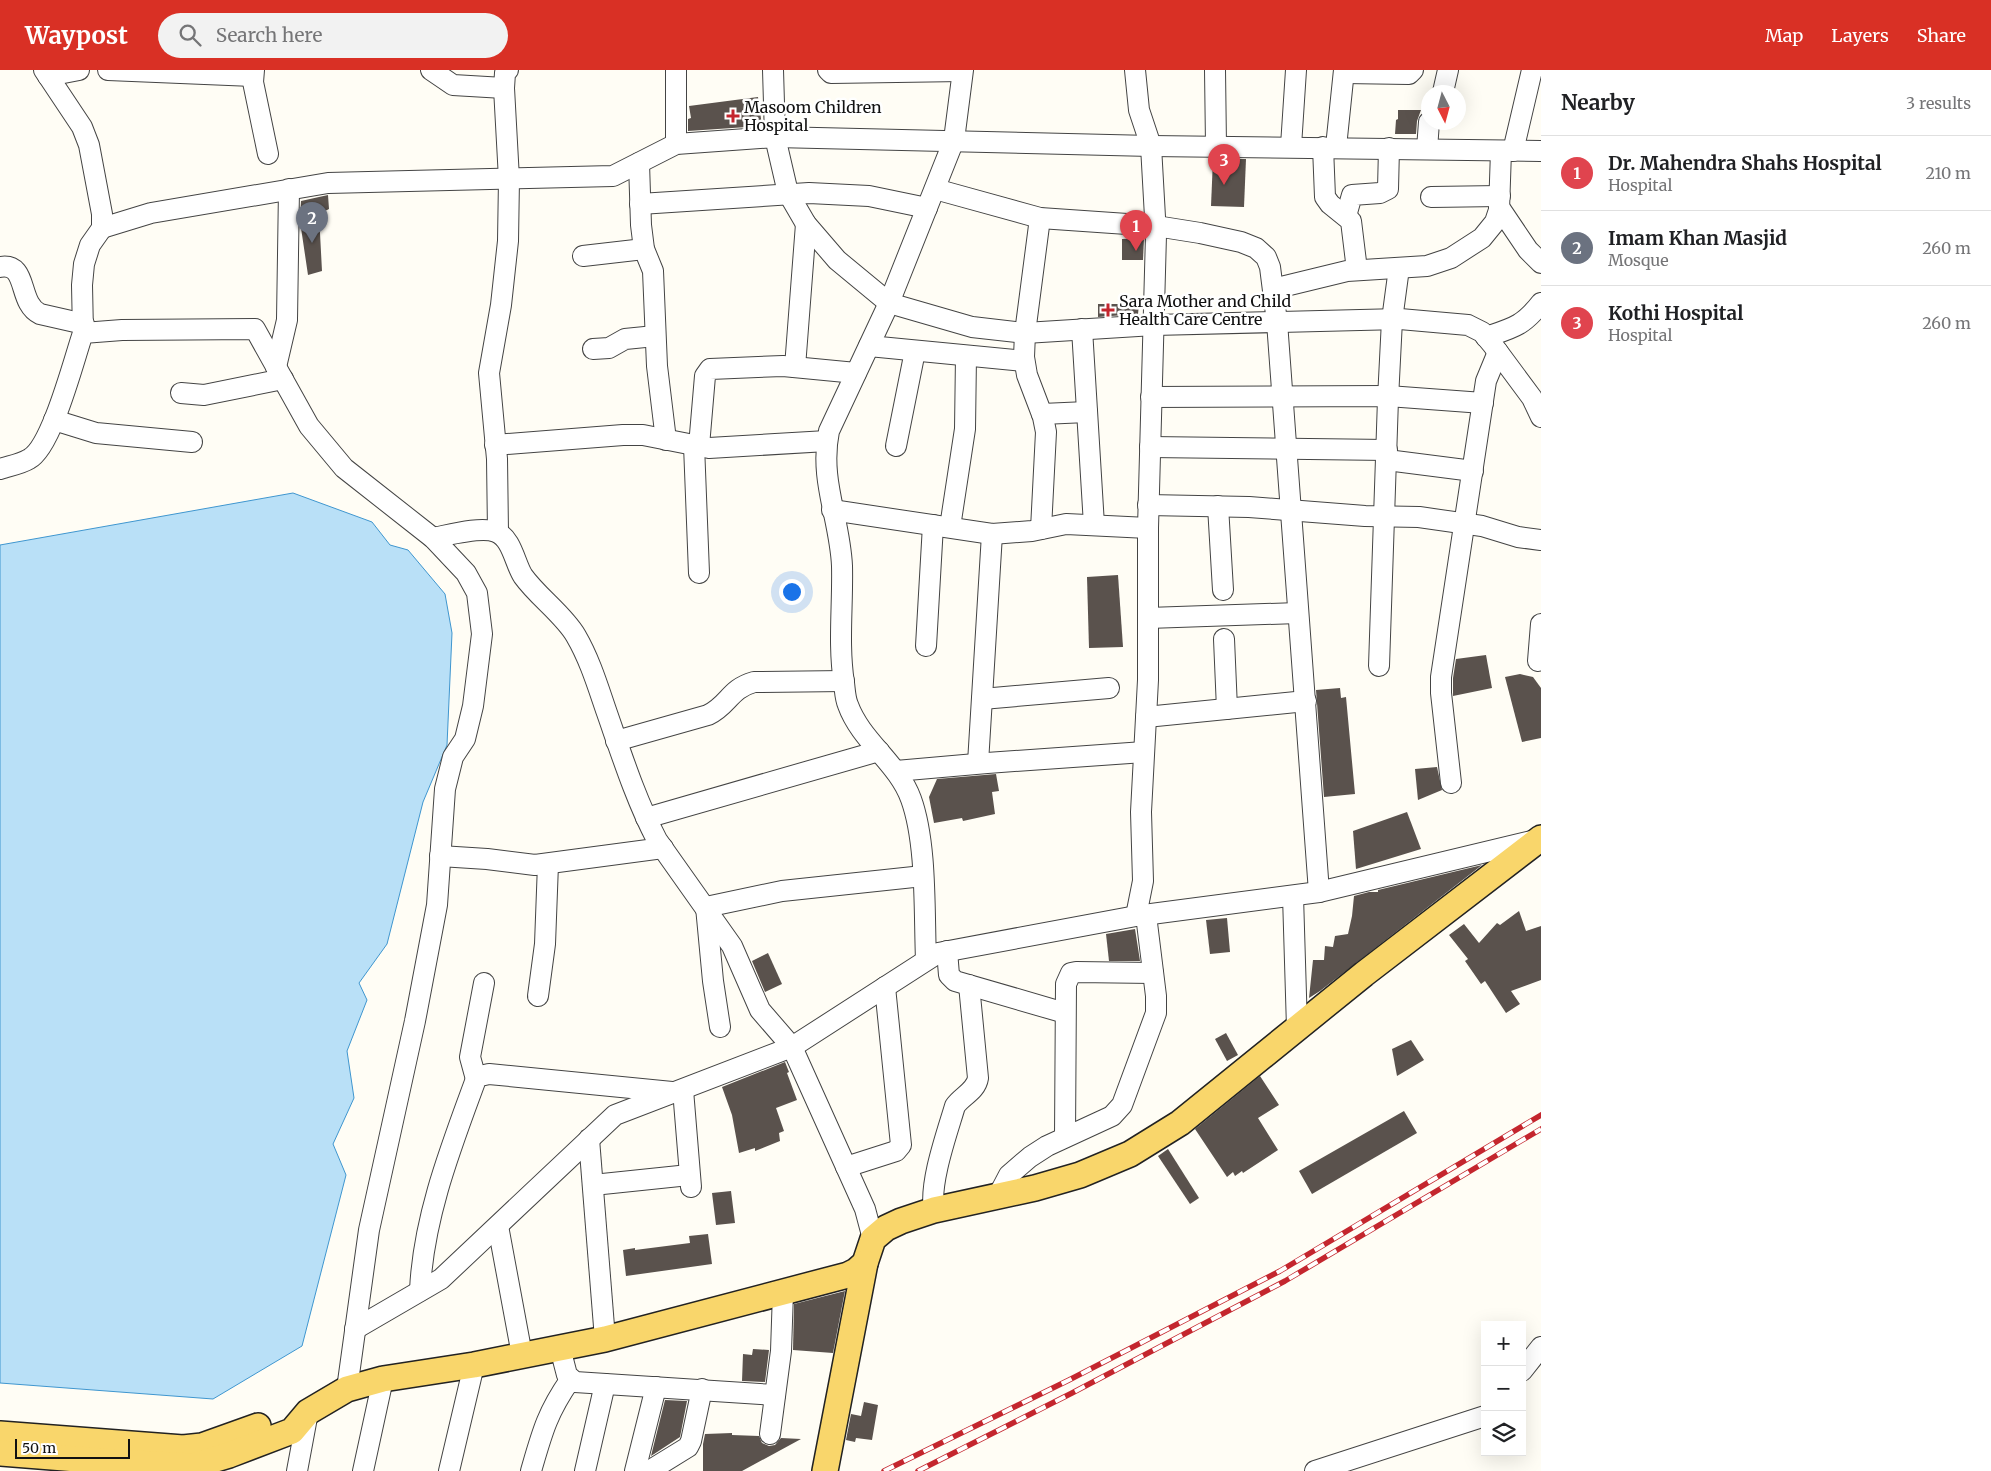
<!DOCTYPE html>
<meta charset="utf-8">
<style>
body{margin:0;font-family:Merriweather,serif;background:#f2f2f2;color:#202124}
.controls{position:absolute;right:15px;bottom:15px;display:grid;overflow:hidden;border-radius:0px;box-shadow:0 5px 20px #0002}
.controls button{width:45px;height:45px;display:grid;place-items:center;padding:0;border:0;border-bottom:1px solid #e0e0e0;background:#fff;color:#202124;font:25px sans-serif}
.compass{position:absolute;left:1421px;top:15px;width:45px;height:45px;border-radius:50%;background:#fff;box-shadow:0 5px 20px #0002;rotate:174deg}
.scale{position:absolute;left:15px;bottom:12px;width:115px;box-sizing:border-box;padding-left:5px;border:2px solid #111;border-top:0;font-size:14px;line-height:18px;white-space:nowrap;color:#111;-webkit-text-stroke:4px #fff;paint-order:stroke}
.you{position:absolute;left:791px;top:521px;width:18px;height:18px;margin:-12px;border:4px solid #fff;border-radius:50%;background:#1a73e8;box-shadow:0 0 0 8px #1a73e833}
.badge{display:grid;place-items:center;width:32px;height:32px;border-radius:50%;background:#d93025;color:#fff;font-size:16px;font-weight:700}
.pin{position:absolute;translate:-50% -41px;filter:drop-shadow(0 1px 2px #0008)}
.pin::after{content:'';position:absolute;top:26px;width:18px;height:15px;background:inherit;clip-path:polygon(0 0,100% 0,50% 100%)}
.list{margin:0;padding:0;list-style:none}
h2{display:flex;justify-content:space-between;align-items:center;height:65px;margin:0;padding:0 20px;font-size:21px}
h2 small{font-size:16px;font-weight:400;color:#757577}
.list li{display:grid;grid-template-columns:32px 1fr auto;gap:15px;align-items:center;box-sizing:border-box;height:75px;padding:0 20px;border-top:1px solid #e0e0e0}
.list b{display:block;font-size:19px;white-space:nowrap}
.list p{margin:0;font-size:16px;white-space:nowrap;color:#757577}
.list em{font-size:16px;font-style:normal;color:#757577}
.icon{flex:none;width:28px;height:28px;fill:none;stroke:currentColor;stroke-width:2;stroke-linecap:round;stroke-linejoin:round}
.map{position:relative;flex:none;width:1541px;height:1401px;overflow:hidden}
header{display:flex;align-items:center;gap:30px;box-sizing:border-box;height:70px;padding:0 25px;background:#d93025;color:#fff}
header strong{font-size:24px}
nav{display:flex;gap:28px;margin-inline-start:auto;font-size:18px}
.search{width:350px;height:45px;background:#f2f2f2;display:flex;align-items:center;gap:12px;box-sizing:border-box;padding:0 18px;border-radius:28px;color:#757577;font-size:19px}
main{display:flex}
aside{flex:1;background:#fff}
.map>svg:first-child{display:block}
.water{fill:#b9e0f7;stroke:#3f96cf}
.building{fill:#5a524d}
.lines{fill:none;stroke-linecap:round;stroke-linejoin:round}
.minor-casing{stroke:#444;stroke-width:22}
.major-casing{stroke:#222;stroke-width:28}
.minor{stroke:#fff;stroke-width:20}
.major{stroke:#f9d66b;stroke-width:25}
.rail-casing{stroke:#c4262e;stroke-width:5.5}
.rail{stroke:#fff;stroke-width:4;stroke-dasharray:11;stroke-linecap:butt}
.poi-dot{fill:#c4262e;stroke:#fff;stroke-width:2}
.labels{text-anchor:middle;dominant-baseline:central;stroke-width:5;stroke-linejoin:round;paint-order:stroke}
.poi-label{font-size:16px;fill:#111;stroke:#fff;text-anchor:start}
</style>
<header>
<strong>Waypost</strong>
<div class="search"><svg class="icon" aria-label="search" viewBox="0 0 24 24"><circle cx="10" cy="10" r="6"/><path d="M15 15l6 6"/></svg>Search here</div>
<nav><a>Map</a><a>Layers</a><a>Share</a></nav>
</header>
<main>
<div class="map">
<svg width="1541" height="1401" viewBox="0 0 1541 1401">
<rect width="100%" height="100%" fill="#fffdf5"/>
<path class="water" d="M293 423 372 452 390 475 408 480 445 524 452 563 447 675 423 732 387 874 359 913 367 930 347 981 354 1028 333 1074 346 1105 302 1276 213 1329 0 1313V475Z"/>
<g class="building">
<path d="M758 27 762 56 688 61V49L691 48 689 36Z"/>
<path d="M1398 40H1421L1417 51 1416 64H1395L1396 50 1398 49Z"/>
<path d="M1213 89H1246L1244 137 1211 136Z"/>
<path d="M328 125 329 139 319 144 322 201 308 205 300 151 301 131Z"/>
<path d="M1144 168 1143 190H1122V169Z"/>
<path d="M1098 234H1139L1138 244 1098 247Z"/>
<path d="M1118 505 1123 577 1089 578 1087 507Z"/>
<path d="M1486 585 1492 618 1453 626V608L1456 589Z"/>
<path d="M1520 604 1533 607 1541 618V668L1522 672 1505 607Z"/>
<path d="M1340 618 1341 628 1346 627 1355 724 1324 727 1316 620Z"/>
<path d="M1437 697 1442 720 1418 730 1415 699Z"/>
<path d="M996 704 999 721 992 722 995 744 963 751 962 748 934 753 929 727 937 709Z"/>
<path d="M1407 742 1421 779 1356 799 1353 761Z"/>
<path d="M1482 795 1320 921 1309 928 1313 890H1324L1325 876 1333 877 1335 866 1348 864 1352 846 1354 826 1369 822H1378V820Z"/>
<path d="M1519 841 1526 861 1541 856V910L1511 921 1520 934 1506 943 1485 911 1481 914 1465 891 1468 889 1449 865 1464 854 1479 873 1497 853 1500 855Z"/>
<path d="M1227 848 1230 882 1210 884 1206 850Z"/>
<path d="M1135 859 1140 891H1109L1106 864Z"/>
<path d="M768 883 782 914 765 922 752 891Z"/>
<path d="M1226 963 1238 985 1227 991 1215 969Z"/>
<path d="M1411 970 1424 990 1397 1006 1392 979Z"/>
<path d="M785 992 789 1002 787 1003 797 1030 776 1038 784 1061 779 1063 780 1071 755 1081V1078L739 1083 732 1045 722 1017Z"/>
<path d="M1260 1006 1279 1035 1258 1048 1278 1080 1243 1103 1242 1101 1235 1106 1233 1102 1227 1107 1195 1059Z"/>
<path d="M1404 1041 1417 1063 1312 1124 1299 1101Z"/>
<path d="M1168 1079 1199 1128 1190 1134 1158 1086Z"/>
<path d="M731 1121 735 1153 716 1155 712 1123Z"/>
<path d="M708 1164 712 1194 626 1206 623 1180 635 1178V1180L690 1173 689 1166Z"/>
<path d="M845 1221 833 1283 793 1280 794 1234Z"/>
<path d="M753 1279 769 1280 765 1312 742 1311 743 1284 752 1285Z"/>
<path d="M665 1330 687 1331 680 1367 651 1386Z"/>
<path d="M864 1332 878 1335 872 1370 856 1368 855 1372 846 1370 851 1344 861 1346Z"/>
<path d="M732 1363V1365L759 1366 762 1373 769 1376 775 1375 781 1368 801 1369 742 1401H703V1374L705 1364Z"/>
</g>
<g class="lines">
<g class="minor-casing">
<g id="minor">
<path d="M44 0 82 57 89 75 102 144V158L90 175 84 194 82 215 83 263"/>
<path d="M108 0 253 6"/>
<path d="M254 0 253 12 268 84"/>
<path d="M431 0 453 15 504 18"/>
<path d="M676 0V74"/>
<path d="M773 0 775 67 1151 76 1541 81"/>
<path d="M828 0 831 3 962 1"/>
<path d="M1135 0 1139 40 1151 76 1156 165 1148 458V610L1141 742 1143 811 1136 846"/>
<path d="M1215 0 1216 75"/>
<path d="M1344 3 1409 4 1413 0"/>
<path d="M48 6 79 0"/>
<path d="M1443 22 1448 0"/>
<path d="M1291 76 1296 0"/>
<path d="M1323 77 1325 127 1330 134 1351 151 1357 200"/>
<path d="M1336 77 1344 0"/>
<path d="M1427 79 1429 52"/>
<path d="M1513 81 1532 0"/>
<path d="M639 93 641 155 644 179 653 201 657 296 666 370"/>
<path d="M935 119 1040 148 1156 156 1200 163 1241 172 1256 178 1266 187 1270 197 1277 252 1319 822"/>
<path d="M1431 127 1500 126"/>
<path d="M640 134 809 123 869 126 927 138"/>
<path d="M1499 137 1528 180 1541 193"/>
<path d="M1346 146 1352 125 1380 123 1388 119 1389 78"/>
<path d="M1040 148 1025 263 1024 287 1027 305 1043 347 1046 362 1041 459"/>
<path d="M102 158 151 143 328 113 613 106 676 74 775 67 788 123 806 154 837 190 889 233 972 257 1025 263 1154 255 1400 249 1468 255 1482 262 1492 274 1532 328 1541 347"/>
<path d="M583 186 644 179"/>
<path d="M0 197C29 192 17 233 40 244L84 254"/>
<path d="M1273 219 1347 201 1427 196 1451 188 1482 168 1495 152 1499 140 1501 81"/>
<path d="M1082 259 1094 455"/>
<path d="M1486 267C1513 258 1523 256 1541 233"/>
<path d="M869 276 1024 291"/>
<path d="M593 279 609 278 625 269 655 266"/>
<path d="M276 297 287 250 289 119"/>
<path d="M795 297 806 154"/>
<path d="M181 323 204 325 283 309"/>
<path d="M1151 327 1388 326 1483 333"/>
<path d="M1042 344 1087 342"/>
<path d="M54 350 96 363 192 372"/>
<path d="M495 375 623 365H643L709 378 827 371"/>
<path d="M694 375 699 503"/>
<path d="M699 376 705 306 710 299 783 296 856 303"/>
<path d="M896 376 915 281"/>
<path d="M1150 377 1387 380"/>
<path d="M1387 390 1473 401"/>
<path d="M0 399C9 396 21 394 29 389 52 377 74 289 83 263L122 260 255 259 309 356 344 398 433 468 466 503 477 523 482 564 473 636 465 669 453 687 445 719 437 835 415 951 369 1160 347 1319"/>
<path d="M1148 435 1249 437 1365 446 1419 447 1482 456 1518 467 1541 470"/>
<path d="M1218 436 1223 520"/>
<path d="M832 440 992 464 1032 461 1066 454 1148 458"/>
<path d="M950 457 965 359 966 286"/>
<path d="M498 462 497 389 489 303 501 235 508 171 509 109 504 18 505 3 508 0"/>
<path d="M433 468C449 465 481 456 496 462 512 468 515 494 523 506 538 527 564 545 576 566 590 590 598 617 607 643 622 686 636 730 657 770L732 876 760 940 792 977 865 1139 873 1169"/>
<path d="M1148 548 1298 543"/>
<path d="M1224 569 1227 639"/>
<path d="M926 576 933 455"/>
<path d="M1538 591 1541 554"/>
<path d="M1379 596 1388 329 1392 250 1399 198"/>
<path d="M982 629 1109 618"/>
<path d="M1146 647 1306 631"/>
<path d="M616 671 708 645C729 635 729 619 754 612L844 611"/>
<path d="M978 693 992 464"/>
<path d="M896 701 987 693 1144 682"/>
<path d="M1451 713 1441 623V607L1486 311 1498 282"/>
<path d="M646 748 879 681"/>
<path d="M440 786 487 789 535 795 663 778"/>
<path d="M1293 826 1297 958"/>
<path d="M947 881 949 905 955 911 1065 943"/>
<path d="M926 890C924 842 927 773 911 729 898 693 861 671 848 635 845 628 845 620 844 613 838 574 843 535 842 496 840 449 819 410 829 361L889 233 954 70 963 0"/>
<path d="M538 926 545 874 548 794"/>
<path d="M720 957 713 911 706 837 782 821 923 806"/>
<path d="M476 1009 470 987 484 913"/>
<path d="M683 1020 691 1117"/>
<path d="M1065 1067 1066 914 1071 903 1076 902 1153 903"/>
<path d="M589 1069 605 1269"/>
<path d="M846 1097 896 1081 901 1075 885 917"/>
<path d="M593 1115 689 1105"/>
<path d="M998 1126 1009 1105 1030 1087 1047 1076 1112 1046 1122 1035 1156 943V926L1146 845"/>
<path d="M934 1140C929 1113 947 1063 955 1036 962 1026 976 1021 978 1008L969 915"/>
<path d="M498 1156 522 1285"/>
<path d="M420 1221C423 1148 451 1077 476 1009L480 1006 489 1004 672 1022"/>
<path d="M355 1259 441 1209 615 1045 792 977 938 883 1136 846 1319 822 1536 770"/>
<path d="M560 1278 567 1305 575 1312 775 1325"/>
<path d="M1522 1301 1541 1277"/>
<path d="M770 1364 781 1281 783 1222"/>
<path d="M297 1401 308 1342"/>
<path d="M363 1401 383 1309"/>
<path d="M449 1401 474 1295"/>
<path d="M531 1401C542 1363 547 1343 570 1310"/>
<path d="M585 1401 605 1314"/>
<path d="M635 1401 656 1317"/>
<path d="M649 1401 688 1377 691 1371 702 1319"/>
<path d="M1315 1401 1485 1346"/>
</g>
</g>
<g class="major-casing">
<g id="major">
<path d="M0 1364 183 1378 202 1376 258 1356"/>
<path d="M0 1383 115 1392 193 1396 229 1385 292 1361 308 1342 347 1319 383 1309 474 1295 605 1269 848 1205 856 1201 865 1193 873 1169 886 1158 901 1151 934 1140 1035 1118 1080 1105 1130 1084 1180 1053 1364 904 1541 768"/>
<path d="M825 1401 865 1193"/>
</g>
</g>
<use href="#minor" class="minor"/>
<use href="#major" class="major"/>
<g class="rail-casing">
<g id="rail">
<path d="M884 1401 1069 1310 1280 1201 1541 1045"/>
<path d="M918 1401 1072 1323 1285 1211 1541 1059"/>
</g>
</g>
<use href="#rail" class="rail"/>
</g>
<g class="poi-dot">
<path d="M730.5 38.5h5v5h5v5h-5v5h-5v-5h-5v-5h5z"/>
<path d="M1105.5 232.5h5v5h5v5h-5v5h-5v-5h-5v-5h5z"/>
</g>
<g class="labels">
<g class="poi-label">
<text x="744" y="37">Masoom Children<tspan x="744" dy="18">Hospital</tspan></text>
<text x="1119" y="231">Sara Mother and Child<tspan x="1119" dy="18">Health Care Centre</tspan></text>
</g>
</g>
</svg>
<div class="controls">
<button>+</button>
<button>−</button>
<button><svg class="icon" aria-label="layers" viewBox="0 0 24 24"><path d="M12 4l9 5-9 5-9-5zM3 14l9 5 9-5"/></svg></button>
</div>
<svg class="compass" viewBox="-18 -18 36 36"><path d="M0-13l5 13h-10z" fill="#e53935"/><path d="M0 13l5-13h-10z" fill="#757577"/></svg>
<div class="scale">50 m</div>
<div class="you"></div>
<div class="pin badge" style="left:1136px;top:181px;background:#e0444e">1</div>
<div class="pin badge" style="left:312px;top:173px;background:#6b7280">2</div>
<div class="pin badge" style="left:1224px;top:115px;background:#e0444e">3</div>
</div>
<aside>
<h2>Nearby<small>3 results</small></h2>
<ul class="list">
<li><span class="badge" style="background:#e0444e">1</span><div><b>Dr. Mahendra Shahs Hospital</b><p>Hospital</p></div><em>210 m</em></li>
<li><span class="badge" style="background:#6b7280">2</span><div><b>Imam Khan Masjid</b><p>Mosque</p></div><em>260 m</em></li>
<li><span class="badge" style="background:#e0444e">3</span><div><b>Kothi Hospital</b><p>Hospital</p></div><em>260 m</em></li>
</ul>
</aside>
</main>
